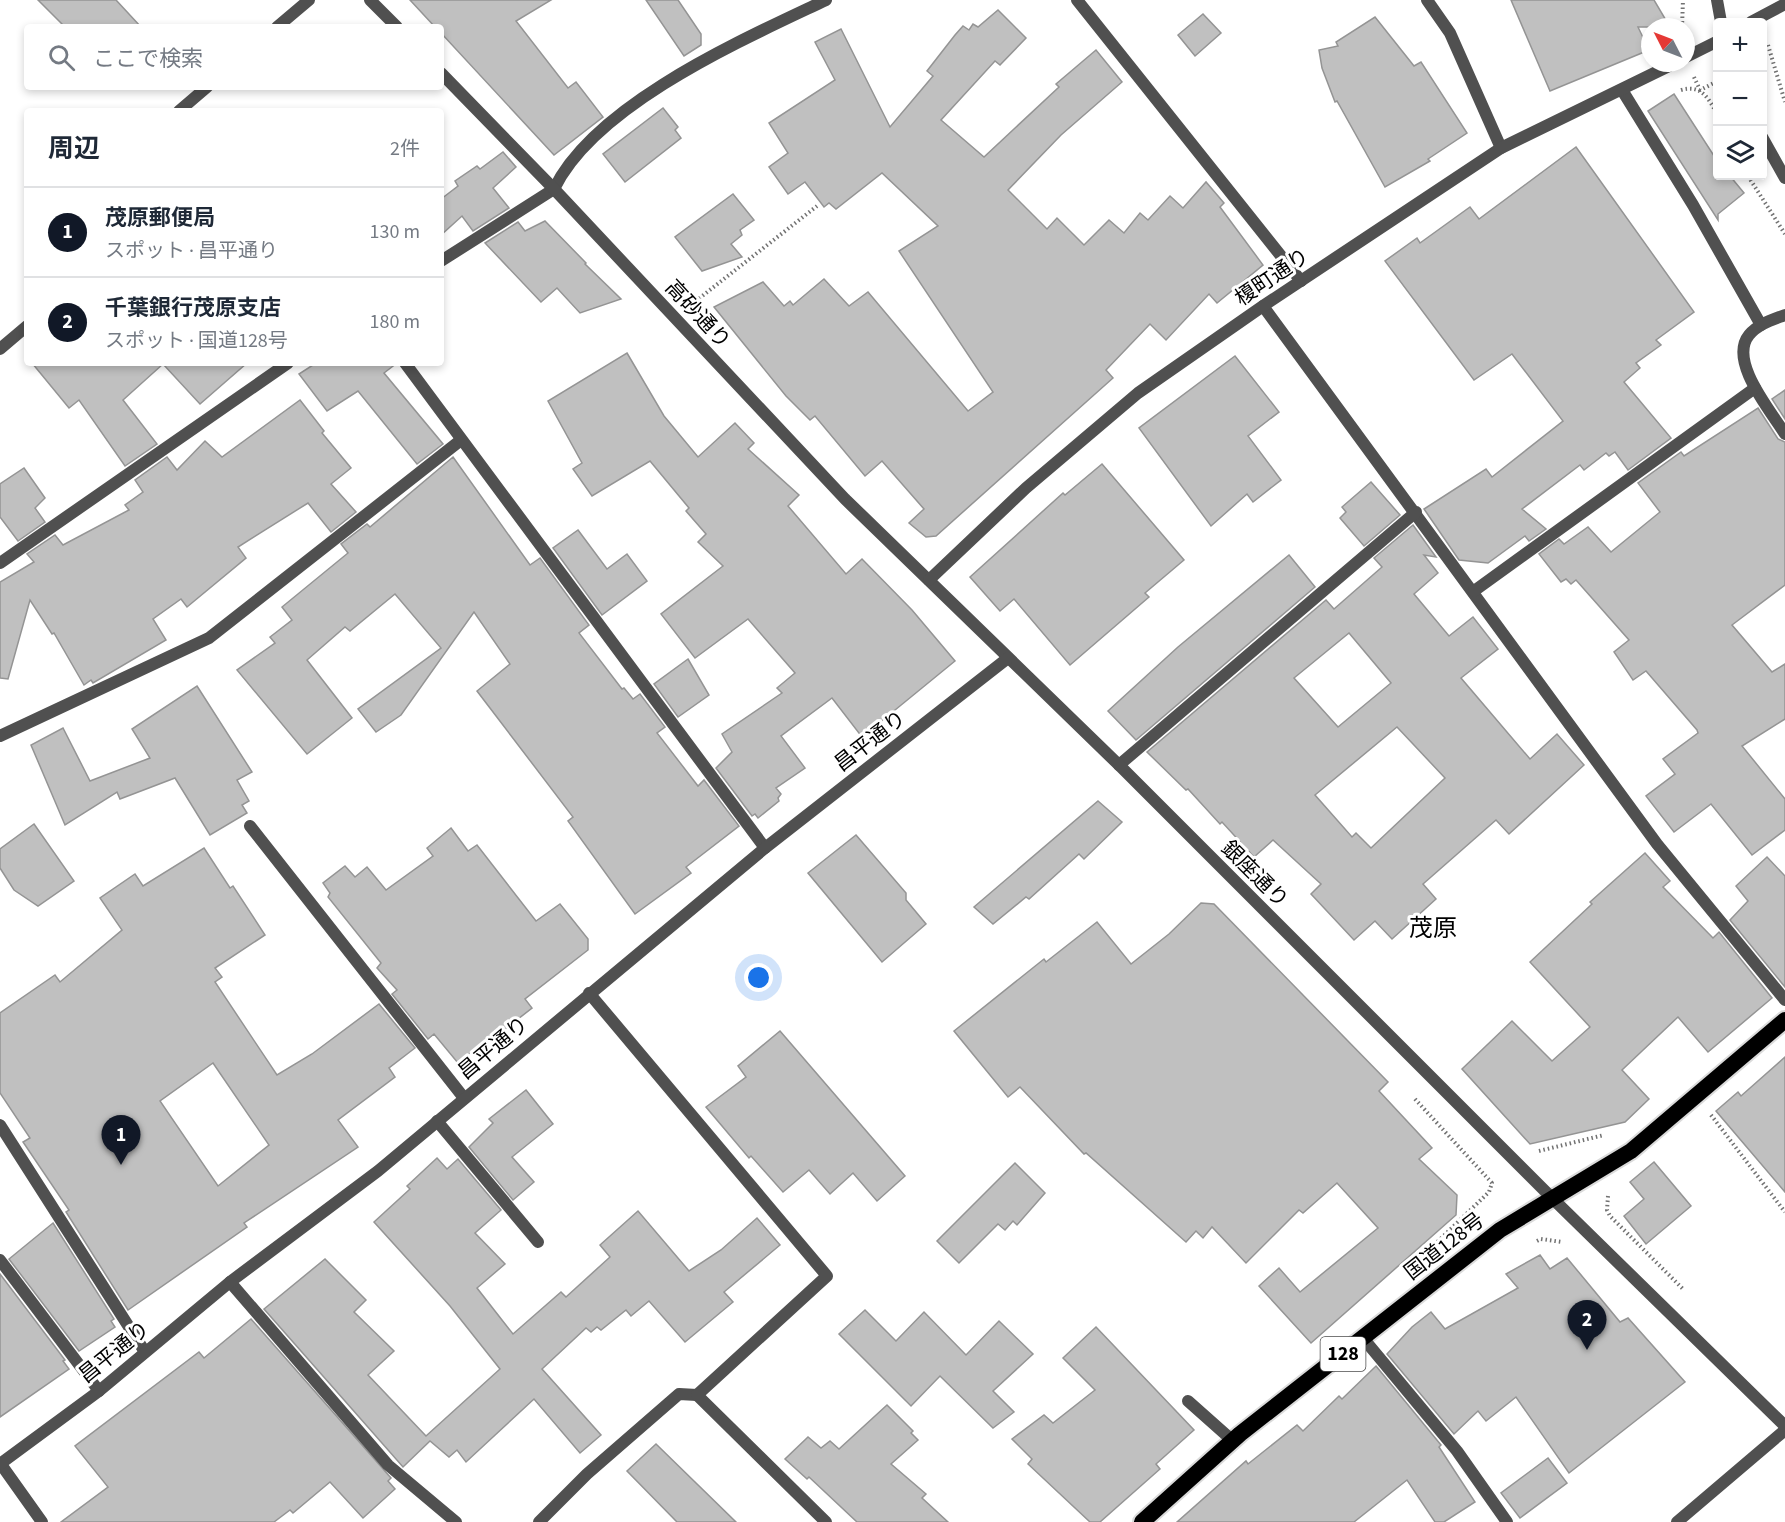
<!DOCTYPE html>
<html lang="ja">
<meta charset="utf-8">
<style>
body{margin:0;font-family:"Source Sans 3","Noto Sans JP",sans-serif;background:#f6f6f7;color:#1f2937}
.controls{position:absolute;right:18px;top:18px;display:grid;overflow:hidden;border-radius:6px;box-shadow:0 3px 9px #0003}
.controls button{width:54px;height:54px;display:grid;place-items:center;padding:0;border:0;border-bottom:2px solid #e0e1e3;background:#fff;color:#1f2937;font:30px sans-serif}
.compass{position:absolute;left:1641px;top:18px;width:54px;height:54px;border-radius:50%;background:#fff;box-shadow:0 3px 9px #0003;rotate:312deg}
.you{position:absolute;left:759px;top:978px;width:21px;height:21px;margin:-15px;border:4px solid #fff;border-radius:50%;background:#1a73e8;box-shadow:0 0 0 9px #1a73e833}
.badge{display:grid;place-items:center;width:39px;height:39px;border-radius:50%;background:#111827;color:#fff;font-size:20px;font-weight:700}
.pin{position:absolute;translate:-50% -50px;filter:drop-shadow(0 2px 3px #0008)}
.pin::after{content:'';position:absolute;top:32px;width:21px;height:18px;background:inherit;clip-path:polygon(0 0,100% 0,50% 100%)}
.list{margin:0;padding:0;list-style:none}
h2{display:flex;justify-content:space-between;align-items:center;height:78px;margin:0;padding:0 24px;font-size:26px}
h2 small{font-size:20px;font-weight:400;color:#747a83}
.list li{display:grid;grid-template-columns:39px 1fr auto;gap:18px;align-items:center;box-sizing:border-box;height:90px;padding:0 24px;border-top:2px solid #e0e1e3}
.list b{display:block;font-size:22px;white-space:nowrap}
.list p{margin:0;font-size:20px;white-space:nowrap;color:#747a83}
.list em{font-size:20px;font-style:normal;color:#747a83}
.icon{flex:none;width:33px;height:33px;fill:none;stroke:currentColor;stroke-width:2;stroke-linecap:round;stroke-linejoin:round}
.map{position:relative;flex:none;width:1785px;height:1522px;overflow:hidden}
.search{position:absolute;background:#fff;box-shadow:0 3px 9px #0003;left:24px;top:24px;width:420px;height:66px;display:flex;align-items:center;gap:15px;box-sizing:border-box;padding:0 21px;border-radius:6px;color:#747a83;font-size:22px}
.panel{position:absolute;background:#fff;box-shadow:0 3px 9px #0003;left:24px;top:108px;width:420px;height:258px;border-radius:6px}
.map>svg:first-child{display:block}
.building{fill:#c0c0c0;stroke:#949494;stroke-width:1.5;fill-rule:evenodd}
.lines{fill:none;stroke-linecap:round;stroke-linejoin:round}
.trunk-casing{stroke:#dbdbdb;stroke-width:20}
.path{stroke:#727272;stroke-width:4;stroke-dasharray:1.5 3;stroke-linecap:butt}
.service{stroke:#505050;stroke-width:12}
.minor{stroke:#505050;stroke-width:12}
.tertiary{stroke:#505050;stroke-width:12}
.trunk{stroke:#000;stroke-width:16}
.labels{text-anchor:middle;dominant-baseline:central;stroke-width:6;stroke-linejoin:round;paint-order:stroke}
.shield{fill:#fff;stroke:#4c4c4c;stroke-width:1.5}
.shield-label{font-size:20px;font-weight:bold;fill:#000}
.street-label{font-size:21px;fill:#000;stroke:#fff}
.quarter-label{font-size:24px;fill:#000;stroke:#fff}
</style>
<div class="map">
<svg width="1785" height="1522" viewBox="0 0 1785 1522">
<rect width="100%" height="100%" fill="#fff"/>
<g class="building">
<path d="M38 0H116L141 27H65Z"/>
<path d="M410 0H551L516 21 568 88 576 82 603 117 554 155 441 33V27H435Z"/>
<path d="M646 0H678L701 34V45L684 56Z"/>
<path d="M1511 0H1654L1670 27H1638L1649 50 1550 91Z"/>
<path d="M998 10 1026 38 1000 65 995 61 941 120 984 157 1059 87 1056 84 1096 50 1122 82 1061 135 1008 190 1047 229 1057 218 1084 245 1109 220 1124 233 1140 213 1148 220 1170 196 1183 208 1206 182 1224 203 1220 207 1263 265 1217 303 1209 294 1166 340 1150 324 1106 370 1113 378 936 536 926 537 909 523 924 509 882 461 865 476 815 416 810 420 786 396 714 307 763 282 784 306 790 301 793 305 824 279 849 306 868 292 968 411 993 392 899 251 938 226 882 173 836 209 829 203 824 207 805 182 788 194 769 167 788 153 769 123 835 80 815 42 841 29 890 127 933 76 927 71 955 35 963 26 969 30 973 24 978 27Z"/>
<path d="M1203 14 1221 33 1195 56 1178 35Z"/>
<path d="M1375 17 1414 66 1421 62 1467 133 1428 159 1430 161 1385 187 1337 101 1335 102 1322 68 1319 50 1338 46 1336 42Z"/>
<path d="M1674 94 1718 162V176H1730L1744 193 1718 214V220L1648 111Z"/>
<path d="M663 108 678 127 675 130 681 138 625 182 603 154Z"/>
<path d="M1576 147 1694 312 1656 340 1661 345 1636 363 1640 368 1624 382 1671 438 1628 470 1615 452 1609 456 1606 453 1584 470 1580 465 1522 509 1546 529 1529 541 1525 536 1488 563 1459 560 1424 509 1486 469 1492 477 1563 421 1512 354 1474 380 1385 261 1417 238 1420 243 1470 207 1479 219Z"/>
<path d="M503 152 516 167 493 188 509 208 473 231 462 216 441 235V199L458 186 455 181 477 166 480 169Z"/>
<path d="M733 194 754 220 740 230 742 235 731 244 742 257 702 271 675 237Z"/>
<path d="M545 221 586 263 585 264 621 299 580 313 557 288 541 302 485 243 518 222 525 231Z"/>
<path d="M627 353 664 416 698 457 735 423 754 443 748 449 799 495 788 506 846 574 862 559 912 610 955 661 862 737 832 698 781 736 805 768 776 788 781 794 778 798 779 801 758 818 755 814 752 816 716 768 732 752 722 734 782 693 777 688 795 673 748 619 695 658 661 614 723 566 698 542 706 534 686 511 689 508 650 461 592 496 573 469 582 463 548 401Z"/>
<path d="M1235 356 1279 412 1248 436 1281 480 1253 502 1247 494 1211 526 1139 428Z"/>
<path d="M32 363H247L200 404 163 364 123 400 157 444 125 466 79 400 69 408Z"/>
<path d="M316 363H397L384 373 443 444 417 464 358 391 327 411 299 374Z"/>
<path d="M1785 390V419L1772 399Z"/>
<path d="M300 400 324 431 322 433 351 468 331 484 356 512 331 532 308 503 238 547 246 558 187 607 181 599 153 619 166 640 93 683 91 680 84 685 54 633 52 634 30 600 8 679 0 678V582L34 562 27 554 55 535 63 545 129 510 125 505 143 492 135 480 167 457 177 470 205 441 222 457Z"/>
<path d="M1758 408 1778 439 1785 442V585L1732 625 1772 672 1785 664V719L1742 746 1785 799V830L1752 855 1711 804 1674 832 1646 796 1675 774 1663 759 1698 733 1697 730 1646 671 1633 680 1614 652 1629 640 1576 580 1571 584 1566 579 1561 582 1539 554 1559 539 1564 544 1588 527 1611 552 1660 512 1638 483 1681 452 1684 456Z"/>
<path d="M453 457 530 565 540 558 589 625 579 633 622 689 624 688 633 699 640 694 665 727 657 733 698 786 704 780 739 826 686 867 691 873 635 914 568 821 573 817 477 691 510 664 474 612 401 715 376 732 358 709 441 648 395 594 350 631 345 627 307 660 352 718 307 754 237 670 275 643 270 637 292 620 282 607 348 553 341 544 367 524 370 527Z"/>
<path d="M1102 464 1184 560 1145 593 1149 597 1070 665 1014 599 1000 611 970 577 1063 493 1065 495Z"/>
<path d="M24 468 45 498 35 508 45 522 18 541 0 517V484Z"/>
<path d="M1371 482 1400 515 1364 546 1340 518 1346 512 1342 507Z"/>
<path d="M1413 525 1436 557 1424 555 1438 573 1414 594 1449 636 1473 617 1498 649 1461 678 1530 759 1557 734 1584 765 1509 834 1496 820 1423 884 1436 899 1392 939 1375 921 1354 940 1311 894 1321 884 1273 840 1254 857 1222 822 1220 824 1188 789 1186 790 1147 752 1326 600 1334 609 1382 567 1374 558ZM1349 633 1391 683 1338 727 1294 678ZM1397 727 1445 778 1371 848 1356 833 1352 837 1315 795Z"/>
<path d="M578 530 607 569 627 554 647 581 602 615 553 548Z"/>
<path d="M1289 555 1315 587 1136 740 1108 711 1178 647Z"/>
<path d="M688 659 709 695 678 717 654 684Z"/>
<path d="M197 686 252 772 237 780 249 801 242 805 247 813 210 835 175 778 120 799 117 792 65 825 31 745 63 728 90 781 150 758 132 729Z"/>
<path d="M1098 801 1122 822 1084 859 1079 854 1029 899 1026 897 993 924 974 907Z"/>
<path d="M34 824 74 881 38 906 14 890 0 868V849Z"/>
<path d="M451 828 468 851 477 845 536 921 560 904 588 939V950L525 999 532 1008 499 1034 496 1031 458 1063 434 1034 428 1039 392 994 397 990 377 968 381 963 328 897 330 893 323 883 345 866 355 877 367 867 386 890 433 856 427 848Z"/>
<path d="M856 835 906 893V900L926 924 882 962 808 873Z"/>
<path d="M204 848 230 888 233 886 265 935 215 968 222 977 215 982 277 1075 312 1054 379 1004 415 1048 389 1068 395 1077 338 1120 358 1147 244 1223 247 1227 128 1310 66 1212 69 1210 23 1142 30 1138 0 1093V1013L55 975 60 982 122 930 100 898 135 874 143 886ZM213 1063 269 1145 218 1186 160 1101Z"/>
<path d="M1645 853 1670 881 1663 887 1713 938 1719 932 1772 998 1708 1052 1678 1017 1622 1070 1649 1099 1625 1122 1530 1144 1462 1069 1512 1021 1552 1061 1590 1027 1530 962 1592 904 1590 902Z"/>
<path d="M1767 857 1785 876V987L1730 920 1748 901 1736 886Z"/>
<path d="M1201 903 1214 904 1388 1082 1379 1091 1432 1148 1419 1159 1457 1195 1456 1215 1311 1343 1259 1286 1279 1268 1300 1292 1378 1228 1337 1183 1303 1213 1299 1210 1246 1263 1212 1227 1203 1238 1196 1231 1186 1242 1086 1153 1084 1154 1020 1087 1008 1097 954 1031 1044 959 1046 962 1097 922 1131 964 1169 934Z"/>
<path d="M780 1031 905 1176 877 1201 853 1173 830 1194 809 1170 783 1192 751 1156 749 1158 706 1107 746 1077 738 1066Z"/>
<path d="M1785 1057V1192L1716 1111 1738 1092 1741 1096Z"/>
<path d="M526 1090 553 1124 512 1157 534 1182 513 1200 469 1147 493 1123 489 1119Z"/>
<path d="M437 1158 447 1169 458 1159 501 1210 475 1233 505 1264 477 1288 513 1334 561 1292 566 1297 610 1257 600 1245 638 1211 689 1271 721 1250 757 1218 780 1245 724 1292 733 1302 685 1342 649 1301 631 1316 626 1310 601 1330 597 1327 591 1332 586 1328 542 1369 601 1435 580 1453 534 1399 466 1462 457 1450 449 1457 430 1441 403 1467 264 1309 325 1259 366 1300 354 1312 394 1351 368 1375 426 1436 500 1369 450 1306 374 1222 410 1189 407 1186Z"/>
<path d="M1654 1162 1691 1206 1646 1244 1624 1216 1644 1199 1630 1182Z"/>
<path d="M1015 1163 1045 1193 1017 1225 1013 1221 1005 1230 998 1224 959 1263 937 1241Z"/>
<path d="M53 1223 114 1319 111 1321 115 1327 79 1351 9 1259Z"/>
<path d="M1540 1255 1550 1269 1567 1258 1620 1322 1628 1318 1685 1382 1569 1473 1516 1397 1486 1421 1478 1411 1454 1434 1387 1354 1412 1327 1431 1312 1445 1329 1518 1288 1506 1274Z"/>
<path d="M0 1274 65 1360 63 1361 69 1369 0 1417Z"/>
<path d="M865 1310 896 1341 924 1312 966 1355 999 1321 1033 1354 993 1391 1014 1412 993 1428 940 1376 911 1406 839 1334Z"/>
<path d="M251 1319 391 1478 388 1481 395 1489 363 1518 330 1482 293 1513 290 1510 274 1522H61L108 1487 75 1446 199 1352 204 1358Z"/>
<path d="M1096 1327 1194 1430 1156 1464 1160 1469 1100 1522H1090L1028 1464 1032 1459 1012 1439 1044 1415 1053 1423 1095 1390 1063 1358Z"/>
<path d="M1376 1366 1441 1445 1439 1447 1475 1502 1444 1522H1435L1407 1480 1354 1522H1177L1246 1461 1248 1464 1297 1425 1303 1431 1339 1396 1342 1399Z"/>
<path d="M887 1405 913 1431 911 1433 918 1440 891 1464 926 1494 922 1498 948 1522H857L809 1477 807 1479 785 1459 808 1437 821 1448 830 1441 839 1449Z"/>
<path d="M656 1444 736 1522H677L627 1471Z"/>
<path d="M1548 1458 1567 1483 1520 1518 1501 1493Z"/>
</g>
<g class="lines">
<g class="trunk-casing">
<path id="trunk" d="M1142 1522 1240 1434 1500 1230 1631 1151 1785 1020"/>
</g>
<g class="path">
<path d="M1682 27 1683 0"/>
<path d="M1768 45 1785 102"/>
<path d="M1694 77 1700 90 1718 81"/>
<path d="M1681 90C1702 84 1709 99 1718 116"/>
<path d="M1748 176 1785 234"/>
<path d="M692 304 817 206"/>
<path d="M1415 1099 1492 1183 1489 1192 1431 1248"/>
<path d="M1711 1115 1785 1212"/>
<path d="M1539 1151 1604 1135"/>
<path d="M1608 1196 1607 1210 1610 1216 1683 1289"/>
<path d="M1537 1241 1541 1239 1562 1242"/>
</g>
<g class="service">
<path d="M1427 0 1450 33 1501 148"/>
<path d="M277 27 309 0"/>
<path d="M179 111 207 87"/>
<path d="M0 349 27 326"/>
<path d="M0 736 209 638 461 440"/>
<path d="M250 826 464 1098"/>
<path d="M437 1121 538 1242"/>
<path d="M0 1125 145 1352"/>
<path d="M230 1282 388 1465 456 1522"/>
<path d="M1188 1401 1233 1441"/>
<path d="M0 1463 42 1522"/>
<path d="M539 1522 587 1474 679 1394 697 1395"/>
</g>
<g class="minor">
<path d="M1077 0 1301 281"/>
<path d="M1751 22 1785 4"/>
<path d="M1622 90 1693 205 1761 325"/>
<path d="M441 261 554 189C595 104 744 39 826 0"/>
<path d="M1263 306 1657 844 1785 1000"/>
<path d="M1785 315C1772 320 1758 324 1749 335 1728 361 1771 411 1785 434"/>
<path d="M405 363 765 848"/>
<path d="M0 563 288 363"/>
<path d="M1474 591 1755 388"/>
<path d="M1119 765 1416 512"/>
<path d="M589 993 827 1276 697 1395 826 1522"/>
<path d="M0 1260 99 1391"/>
<path d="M1363 1338 1457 1451 1507 1522"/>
<path d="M1677 1522 1785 1430"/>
</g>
<g class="tertiary">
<path d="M370 0 397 27"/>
<path d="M1717 0 1721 22"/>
<path d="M1686 57 1718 41"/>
<path d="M441 73 554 189 845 499 1119 765 1552 1198 1785 1426"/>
<path d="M1762 137 1785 178"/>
<path d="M929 580 1026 488 1138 393 1263 306 1501 148 1675 63"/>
<path d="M0 1464 99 1391 230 1282 378 1171 765 848 1008 658"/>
</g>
<use href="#trunk" class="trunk"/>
</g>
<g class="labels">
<rect class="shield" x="1320.5" y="1337" width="45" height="34" rx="4.5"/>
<g class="shield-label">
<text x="1343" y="1354">128</text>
</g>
<g class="street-label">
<text transform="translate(1272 277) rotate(-34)">榎町通り</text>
<text transform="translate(698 314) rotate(47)">高砂通り</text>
<text transform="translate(870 741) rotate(-38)">昌平通り</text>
<text transform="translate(1255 874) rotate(45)">銀座通り</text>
<text transform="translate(493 1048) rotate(-40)">昌平通り</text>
<text transform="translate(1444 1246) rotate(-38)">国道128号</text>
<text transform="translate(114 1352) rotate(-39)">昌平通り</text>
</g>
<g class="quarter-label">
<text x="1433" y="928">茂原</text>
</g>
</g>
</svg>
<div class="controls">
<button>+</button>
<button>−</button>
<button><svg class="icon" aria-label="layers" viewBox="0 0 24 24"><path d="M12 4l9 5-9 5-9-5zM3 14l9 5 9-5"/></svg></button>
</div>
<svg class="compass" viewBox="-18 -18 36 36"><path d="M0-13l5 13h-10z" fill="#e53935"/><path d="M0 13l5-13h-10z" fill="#747a83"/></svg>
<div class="you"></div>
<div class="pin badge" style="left:121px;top:1165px">1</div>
<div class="pin badge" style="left:1587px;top:1350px">2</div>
<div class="search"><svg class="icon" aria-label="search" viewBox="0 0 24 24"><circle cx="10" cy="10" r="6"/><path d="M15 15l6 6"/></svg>ここで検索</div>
<section class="panel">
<h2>周辺<small>2件</small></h2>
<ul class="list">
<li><span class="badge">1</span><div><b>茂原郵便局</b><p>スポット · 昌平通り</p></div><em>130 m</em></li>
<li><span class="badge">2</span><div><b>千葉銀行茂原支店</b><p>スポット · 国道128号</p></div><em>180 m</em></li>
</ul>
</section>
</div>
